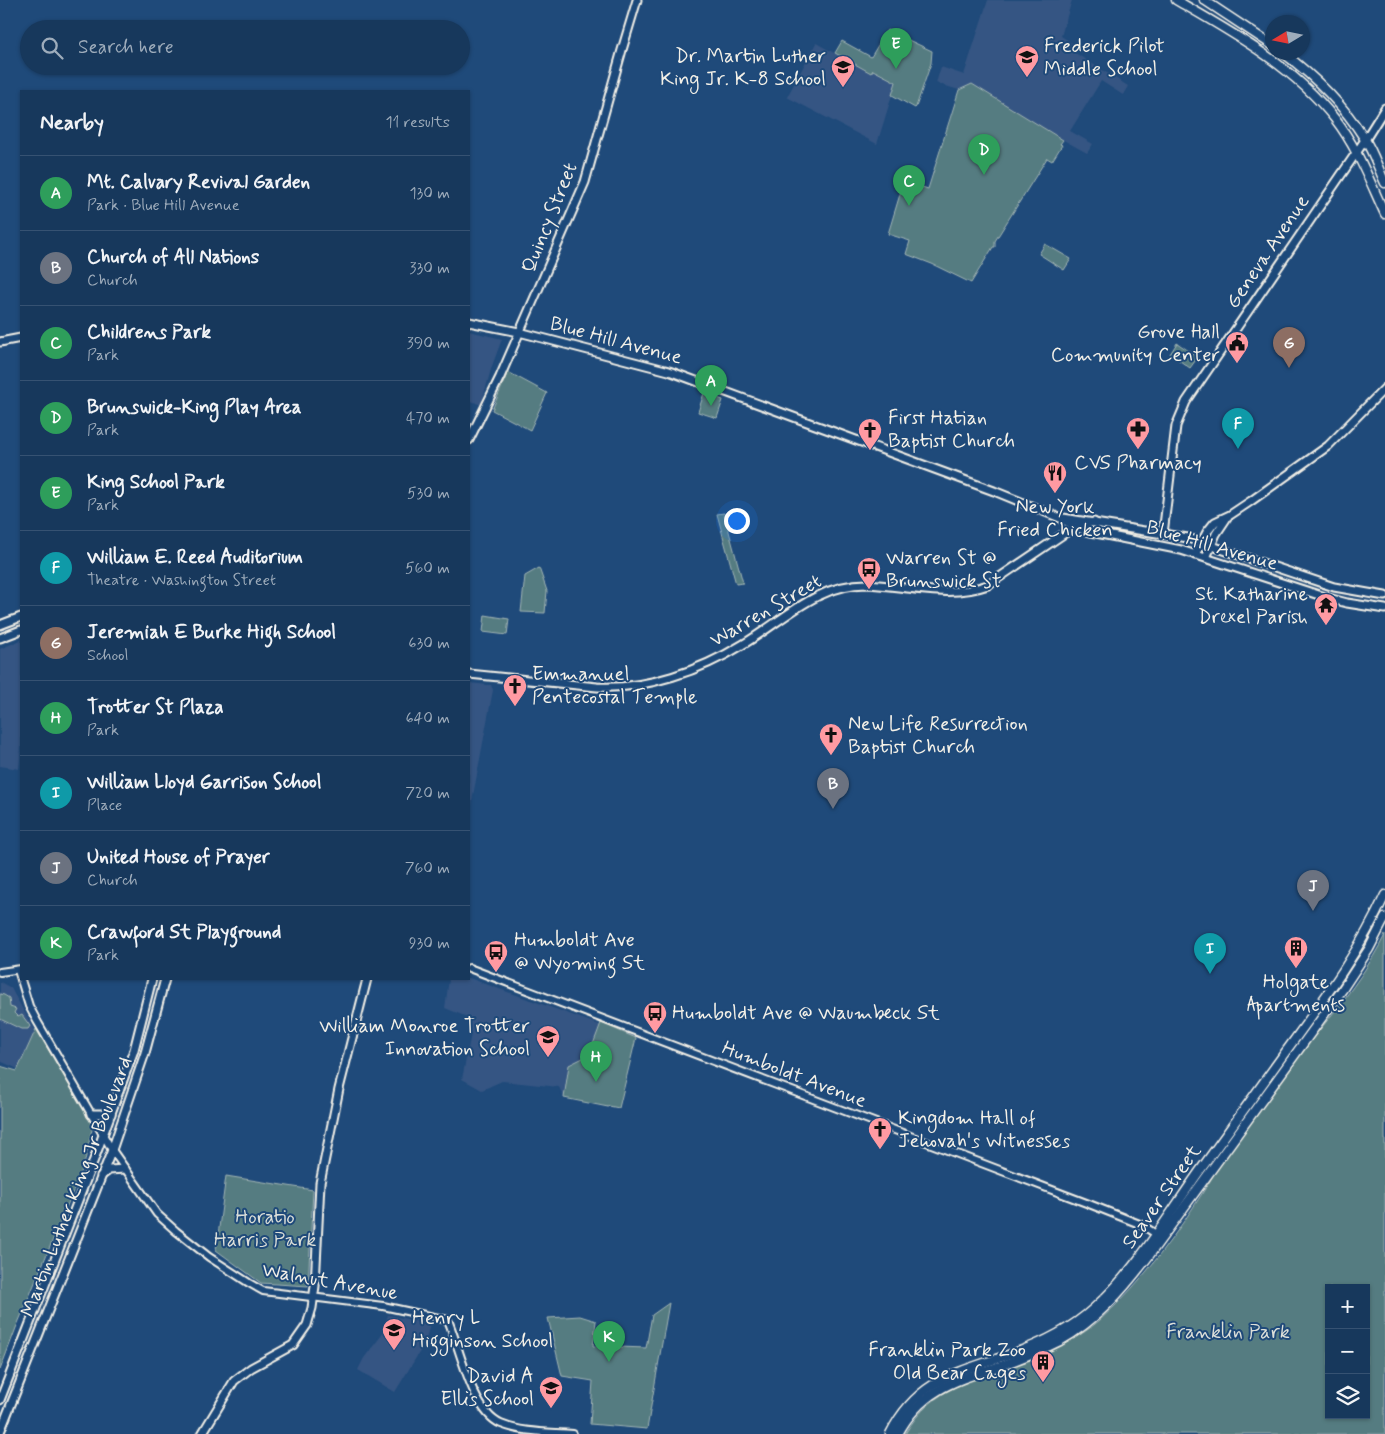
<!DOCTYPE html>
<meta charset="utf-8">
<style>
body{margin:0;font-family:Mynerve,sans-serif;background:#244365;color:#f1f3f6}
.controls{position:absolute;right:15px;bottom:15px;display:grid;overflow:hidden;border-radius:0px;box-shadow:0 1px 4px #0004}
.controls button{width:45px;height:45px;display:grid;place-items:center;padding:0;border:0;border-bottom:1px solid #365272;background:#17385c;color:#f1f3f6;font:25px sans-serif}
.compass{position:absolute;left:1265px;top:15px;width:45px;height:45px;border-radius:50%;background:#17385c;box-shadow:0 1px 4px #0004;rotate:260deg}
.you{position:absolute;left:736px;top:520px;width:18px;height:18px;margin:-12px;border:4px solid #fff;border-radius:50%;background:#1a73e8;box-shadow:0 0 0 8px #1a73e833}
.badge{display:grid;place-items:center;width:32px;height:32px;border-radius:50%;background:#8abfa5;color:#fff;font-size:16px;font-weight:700}
.pin{position:absolute;translate:-50% -41px;filter:drop-shadow(0 1px 2px #0008)}
.pin::after{content:'';position:absolute;top:26px;width:18px;height:15px;background:inherit;clip-path:polygon(0 0,100% 0,50% 100%)}
.list{margin:0;padding:0;list-style:none}
h2{display:flex;justify-content:space-between;align-items:center;height:65px;margin:0;padding:0 20px;font-size:21px}
h2 small{font-size:16px;font-weight:400;color:#9eacbb}
.list li{display:grid;grid-template-columns:32px 1fr auto;gap:15px;align-items:center;box-sizing:border-box;height:75px;padding:0 20px;border-top:1px solid #365272}
.list b{display:block;font-size:19px;white-space:nowrap}
.list p{margin:0;font-size:16px;white-space:nowrap;color:#9eacbb}
.list em{font-size:16px;font-style:normal;color:#9eacbb}
.icon{flex:none;width:28px;height:28px;fill:none;stroke:currentColor;stroke-width:2;stroke-linecap:round;stroke-linejoin:round}
.map{position:relative;flex:none;width:1385px;height:1434px;overflow:hidden}
.search{position:absolute;background:#17385c;box-shadow:0 1px 4px #0004;left:20px;top:20px;width:450px;height:55px;display:flex;align-items:center;gap:12px;box-sizing:border-box;padding:0 18px;border-radius:28px;color:#9eacbb;font-size:19px}
.panel{position:absolute;background:#17385c;box-shadow:0 1px 4px #0004;left:20px;top:90px;width:450px;height:890px;border-radius:0px}
.map>svg:first-child{display:block}
.built{fill:#355583}
.green{fill:#547b81;stroke:#a4b6b4;fill-rule:evenodd}
.lines{fill:none;stroke-linecap:round;stroke-linejoin:round}
.tertiary-casing{stroke:#f4f1e8;stroke-width:10}
.secondary-casing{stroke:#f4f1e8;stroke-width:11}
.primary-casing{stroke:#f4f1e8;stroke-width:11}
.tertiary{stroke:#1f4a7a;stroke-width:6}
.secondary{stroke:#1f4a7a;stroke-width:7}
.primary{stroke:#1f4a7a;stroke-width:8}
.labels{text-anchor:middle;dominant-baseline:central;stroke-width:4;stroke-linejoin:round;paint-order:stroke}
.poi-label{font-size:20px;fill:#f4f1e8;stroke:#1f4a7a;text-anchor:start}
.street-label{font-size:20px;fill:#f4f1e8;stroke:#1f4a7a}
.park-label{font-size:20px;fill:#dcdfd9;stroke:#1f4a7a}
</style>
<div class="map">
<svg width="1385" height="1434" viewBox="0 0 1385 1434">
<rect width="100%" height="100%" fill="#1f4a7a"/>
<filter id="ink" filterUnits="userSpaceOnUse"><feTurbulence type="fractalNoise" baseFrequency=".02" numOctaves="2"/><feDisplacementMap in="SourceGraphic" scale="10" xChannelSelector="R" yChannelSelector="G"/><feConvolveMatrix kernelMatrix="1 2 1 2 8 2 1 2 1" color-interpolation-filters="sRGB"/></filter>
<g filter="url(#ink)">
<g class="built">
<path d="M988 0H1072L1061 36 1078 47 1075 53 1128 86 1123 95 1101 81 1070 131 1093 144 1087 153 1049 132 972 84 959 90 936 83 941 67 964 75Z"/>
<path d="M816 43 871 73 873 70 896 82 877 144 787 97Z"/>
<path d="M469 331 502 339 492 366 481 405 469 400Z"/>
<path d="M21 640V748L19 769 0 766V649Z"/>
<path d="M469 683 488 685H491L493 690 469 817Z"/>
<path d="M469 978 636 1038 619 1108 564 1098 559 1087 502 1081 482 1090 462 1079 471 1034 467 1017 445 1008 449 979Z"/>
<path d="M0 982 11 988 14 994 64 1080 32 1075 0 1061Z"/>
<path d="M388 1315 430 1324 425 1343 395 1392 358 1370 364 1358 381 1336Z"/>
</g>
<g class="green">
<path d="M887 30 932 51 931 63 916 107 915 108 892 95 896 82 873 70 871 73 835 53 842 41 871 57Z"/>
<path d="M972 84 1063 140 1060 144 1062 145 1052 161 1047 158 995 241V247H993L971 283 932 264 906 254 910 241 888 234 904 181 928 189 959 90Z"/>
<path d="M1045 244 1071 259 1064 270 1039 254Z"/>
<path d="M1177 343 1198 357 1190 368 1170 354Z"/>
<path d="M508 372 547 393 530 430 492 410Z"/>
<path d="M704 393 723 400 717 418 698 412Z"/>
<path d="M724 513 743 583 736 584 717 514Z"/>
<path d="M539 568 547 591 545 613 521 612 525 576Z"/>
<path d="M485 615 509 619 507 635 483 632Z"/>
<path d="M1385 935V1434H905C934 1384 975 1381 1024 1362 1051 1352 1078 1339 1100 1320 1144 1281 1179 1231 1210 1181 1213 1176 1215 1169 1218 1164 1233 1140 1252 1116 1269 1093 1308 1041 1356 993 1385 935ZM1329 1288H1366V1415H1329Z"/>
<path d="M0 994 4 995 9 998 10 1007 16 1009 14 1013 18 1017 22 1015 30 1026 28 1029H21L0 1019Z"/>
<path d="M601 1023 636 1038 619 1108 609 1106 608 1107 564 1098 569 1065 589 1055Z"/>
<path d="M36 1029 93 1125 84 1165 16 1328 0 1370V1066L17 1071Z"/>
<path d="M226 1176 313 1190 308 1286 261 1283 216 1250Z"/>
<path d="M669 1303 647 1429 590 1424 593 1381 562 1376 548 1318 580 1316 596 1321 593 1346 646 1348 652 1315Z"/>
</g>
<g class="lines">
<g class="tertiary-casing">
<g id="tertiary">
<path d="M469 968 1089 1204 1142 1225 1159 1236"/>
<path d="M18 970 29 1006 37 1021 112 1150 157 1214 176 1231 209 1257 249 1283 263 1291 383 1306 448 1320C460 1348 472 1412 501 1424 523 1433 550 1432 573 1434"/>
<path d="M0 972 21 969"/>
</g>
</g>
<g class="secondary-casing">
<g id="secondary">
<path d="M469 322 519 332 669 371 994 491 1060 518 1075 527 1086 531 1181 550 1328 598 1347 603 1385 609"/>
<path d="M0 342 21 338"/>
<path d="M469 440 500 377 585 182 622 50 637 0"/>
<path d="M1063 518 1188 538 1334 587 1385 596"/>
<path d="M1163 534 1176 426 1186 402 1365 140 1385 108"/>
<path d="M1195 555 1207 532 1215 522 1230 515 1251 501 1328 446 1385 388"/>
<path d="M1206 558 1216 534 1226 519"/>
<path d="M0 625 21 617"/>
<path d="M0 638 21 630"/>
<path d="M469 674 597 687C645 690 702 670 742 645 783 621 816 584 867 584 908 586 949 599 988 585L1065 533 1075 527 1094 522"/>
<path d="M91 1114H111"/>
<path d="M101 1176 109 1170 125 1169"/>
<path d="M0 1400 95 1157 134 1050 152 979"/>
<path d="M0 1432 112 1150 145 1053 165 979"/>
<path d="M202 1434 234 1381 251 1368 293 1345 307 1325 312 1308 315 1286 320 1183 339 1089 367 979"/>
</g>
</g>
<g class="primary-casing">
<g id="primary">
<path d="M1176 0C1233 33 1293 66 1335 119 1357 147 1370 182 1385 214"/>
<path d="M1204 0 1272 45"/>
<path d="M1282 52C1314 76 1343 104 1364 138 1373 151 1378 168 1385 183"/>
<path d="M890 1434C917 1380 956 1373 1008 1355 1039 1345 1070 1330 1094 1308 1139 1268 1169 1213 1204 1165 1231 1128 1257 1091 1284 1054 1321 1003 1359 953 1385 895"/>
<path d="M898 1434C922 1388 958 1380 1003 1365 1022 1358 1042 1350 1060 1341 1096 1321 1123 1290 1148 1257L1342 990 1369 949 1385 918"/>
</g>
</g>
<use href="#tertiary" class="tertiary"/>
<use href="#secondary" class="secondary"/>
<use href="#primary" class="primary"/>
</g>
</g>
<defs>
<g id="school-pin" transform="scale(1.25)"><path d="M0 17L-7.5 6A9.5 9.5 0 1 1 7.5 6Z" fill="#ff9aa2" stroke="#1f4a7a"/><path d="M0-5L7-2L0 1L-7-2ZM-4 1L0 2.5L4 1V4Q0 6-4 4Z" fill="#111"/></g>
<g id="civic-pin" transform="scale(1.25)"><path d="M0 17L-7.5 6A9.5 9.5 0 1 1 7.5 6Z" fill="#ff9aa2" stroke="#1f4a7a"/><path d="M-.6-6.5H3V-4.5H.6V-3L4-1V1h2V6H-6V1h2V-1L-.6-3ZM-1.2 2.5V6h2.4V2.5Z" fill="#111"/></g>
<g id="pharmacy-pin" transform="scale(1.25)"><path d="M0 17L-7.5 6A9.5 9.5 0 1 1 7.5 6Z" fill="#ff9aa2" stroke="#1f4a7a"/><path d="M-2-6h4v4h4v4h-4v4h-4v-4h-4v-4h4Z" fill="#111"/></g>
<g id="church-pin" transform="scale(1.25)"><path d="M0 17L-7.5 6A9.5 9.5 0 1 1 7.5 6Z" fill="#ff9aa2" stroke="#1f4a7a"/><path d="M-1.2-6h2.4v3.5h3.3v2.4h-3.3V6h-2.4V-.1h-3.3v-2.4h3.3Z" fill="#111"/></g>
<g id="restaurant-pin" transform="scale(1.25)"><path d="M0 17L-7.5 6A9.5 9.5 0 1 1 7.5 6Z" fill="#ff9aa2" stroke="#1f4a7a"/><path d="M-5-6h1v4h1v-4h1v4h1v-4h1v5L-1.5 .5V6h-2V.5L-5-1ZM5-6V6H3V1.5H1.5Q1.5-4 5-6Z" fill="#111"/></g>
<g id="bus-pin" transform="scale(1.25)"><path d="M0 17L-7.5 6A9.5 9.5 0 1 1 7.5 6Z" fill="#ff9aa2" stroke="#1f4a7a"/><path d="M-5-6H5V4H4V6H2V4H-2V6H-4V4H-5ZM-3.5-4V0h7V-4ZM-3.5 1.2v1.5H-2V1.2ZM2 1.2v1.5H3.5V1.2Z" fill="#111"/></g>
<g id="temple-pin" transform="scale(1.25)"><path d="M0 17L-7.5 6A9.5 9.5 0 1 1 7.5 6Z" fill="#ff9aa2" stroke="#1f4a7a"/><path d="M0-6L5-2H3V0L6.5 2.5H4V6H1.5V3h-3V6H-4V2.5H-6.5L-3 0V-2H-5Z" fill="#111"/></g>
<g id="building-pin" transform="scale(1.25)"><path d="M0 17L-7.5 6A9.5 9.5 0 1 1 7.5 6Z" fill="#ff9aa2" stroke="#1f4a7a"/><path d="M-4-6H4V6H1V3H-1V6H-4ZM-2.5-4.3h1.7v1.8h-1.7ZM.8-4.3h1.7v1.8H.8ZM-2.5-1h1.7V.8h-1.7ZM.8-1h1.7V.8H.8Z" fill="#111"/></g>
</defs>
<g fill-rule="evenodd">
<use href="#school-pin" x="1027" y="57"/>
<use href="#school-pin" x="843" y="67"/>
<use href="#civic-pin" x="1237" y="343"/>
<use href="#pharmacy-pin" x="1138" y="429"/>
<use href="#church-pin" x="870" y="430"/>
<use href="#restaurant-pin" x="1055" y="473"/>
<use href="#bus-pin" x="869" y="569"/>
<use href="#temple-pin" x="1326" y="605"/>
<use href="#church-pin" x="515" y="686"/>
<use href="#church-pin" x="831" y="735"/>
<use href="#building-pin" x="1296" y="948"/>
<use href="#bus-pin" x="496" y="952"/>
<use href="#bus-pin" x="655" y="1013"/>
<use href="#school-pin" x="548" y="1037"/>
<use href="#church-pin" x="880" y="1129"/>
<use href="#school-pin" x="394" y="1330"/>
<use href="#building-pin" x="1043" y="1362"/>
<use href="#school-pin" x="551" y="1388"/>
</g>
<g class="labels">
<g class="poi-label">
<text x="1044" y="46">Frederick Pilot<tspan x="1044" dy="23">Middle School</tspan></text>
<text x="826" y="56" text-anchor="end">Dr. Martin Luther<tspan x="826" dy="23">King Jr. K-8 School</tspan></text>
<text x="1220" y="332" text-anchor="end">Grove Hall<tspan x="1220" dy="23">Community Center</tspan></text>
<text x="888" y="418">First Hatian<tspan x="888" dy="23">Baptist Church</tspan></text>
<text x="1138" y="463" text-anchor="middle">CVS Pharmacy</text>
<text x="1055" y="507" text-anchor="middle">New York<tspan x="1055" dy="23">Fried Chicken</tspan></text>
<text x="886" y="558">Warren St @<tspan x="886" dy="23">Brunswick St</tspan></text>
<text x="1308" y="594" text-anchor="end">St. Katharine<tspan x="1308" dy="23">Drexel Parish</tspan></text>
<text x="532" y="674">Emmanuel<tspan x="532" dy="23">Pentecostal Temple</tspan></text>
<text x="848" y="724">New Life Resurrection<tspan x="848" dy="23">Baptist Church</tspan></text>
<text x="514" y="940">Humboldt Ave<tspan x="514" dy="23">@ Wyoming St</tspan></text>
<text x="1296" y="982" text-anchor="middle">Holgate<tspan x="1296" dy="23">Apartments</tspan></text>
<text x="672" y="1013">Humboldt Ave @ Waumbeck St</text>
<text x="530" y="1026" text-anchor="end">William Monroe Trotter<tspan x="530" dy="23">Innovation School</tspan></text>
<text x="898" y="1118">Kingdom Hall of<tspan x="898" dy="23">Jehovah's Witnesses</tspan></text>
<text x="412" y="1318">Henry L<tspan x="412" dy="23">Higginson School</tspan></text>
<text x="1026" y="1350" text-anchor="end">Franklin Park Zoo<tspan x="1026" dy="23">Old Bear Cages</tspan></text>
<text x="534" y="1376" text-anchor="end">David A<tspan x="534" dy="23">Ellis School</tspan></text>
</g>
<g class="street-label">
<text transform="translate(550 218) rotate(-68)">Quincy Street</text>
<text transform="translate(1268 252) rotate(-56)">Geneva Avenue</text>
<text transform="translate(616 341) rotate(15)">Blue Hill Avenue</text>
<text transform="translate(1212 546) rotate(16)">Blue Hill Avenue</text>
<text transform="translate(766 611) rotate(-30)">Warren Street</text>
<text transform="translate(794 1075) rotate(21)">Humboldt Avenue</text>
<text transform="translate(77 1187) rotate(-69)">Martin Luther King Jr Boulevard</text>
<text transform="translate(1162 1197) rotate(-55)">Seaver Street</text>
<text transform="translate(330 1282) rotate(10)">Walnut Avenue</text>
</g>
<g class="park-label">
<text x="265" y="1217">Horatio<tspan x="265" dy="23">Harris Park</tspan></text>
<text x="1228" y="1332">Franklin Park</text>
</g>
</g>
</svg>
<div class="controls">
<button>+</button>
<button>−</button>
<button><svg class="icon" aria-label="layers" viewBox="0 0 24 24"><path d="M12 4l9 5-9 5-9-5zM3 14l9 5 9-5"/></svg></button>
</div>
<svg class="compass" viewBox="-18 -18 36 36"><path d="M0-13l5 13h-10z" fill="#e53935"/><path d="M0 13l5-13h-10z" fill="#9eacbb"/></svg>
<div class="you"></div>
<div class="pin badge" style="left:711px;top:406px;background:#2e9e5b">A</div>
<div class="pin badge" style="left:833px;top:809px;background:#6b7280">B</div>
<div class="pin badge" style="left:909px;top:206px;background:#2e9e5b">C</div>
<div class="pin badge" style="left:984px;top:175px;background:#2e9e5b">D</div>
<div class="pin badge" style="left:896px;top:69px;background:#2e9e5b">E</div>
<div class="pin badge" style="left:1238px;top:449px;background:#0f9aa8">F</div>
<div class="pin badge" style="left:1289px;top:368px;background:#8d6e63">G</div>
<div class="pin badge" style="left:596px;top:1082px;background:#2e9e5b">H</div>
<div class="pin badge" style="left:1210px;top:974px;background:#0f9aa8">I</div>
<div class="pin badge" style="left:1313px;top:911px;background:#6b7280">J</div>
<div class="pin badge" style="left:609px;top:1362px;background:#2e9e5b">K</div>
<div class="search"><svg class="icon" aria-label="search" viewBox="0 0 24 24"><circle cx="10" cy="10" r="6"/><path d="M15 15l6 6"/></svg>Search here</div>
<section class="panel">
<h2>Nearby<small>11 results</small></h2>
<ul class="list">
<li><span class="badge" style="background:#2e9e5b">A</span><div><b>Mt. Calvary Revival Garden</b><p>Park · Blue Hill Avenue</p></div><em>130 m</em></li>
<li><span class="badge" style="background:#6b7280">B</span><div><b>Church of All Nations</b><p>Church</p></div><em>330 m</em></li>
<li><span class="badge" style="background:#2e9e5b">C</span><div><b>Childrens Park</b><p>Park</p></div><em>390 m</em></li>
<li><span class="badge" style="background:#2e9e5b">D</span><div><b>Brunswick-King Play Area</b><p>Park</p></div><em>470 m</em></li>
<li><span class="badge" style="background:#2e9e5b">E</span><div><b>King School Park</b><p>Park</p></div><em>530 m</em></li>
<li><span class="badge" style="background:#0f9aa8">F</span><div><b>William E. Reed Auditorium</b><p>Theatre · Washington Street</p></div><em>560 m</em></li>
<li><span class="badge" style="background:#8d6e63">G</span><div><b>Jeremiah E Burke High School</b><p>School</p></div><em>630 m</em></li>
<li><span class="badge" style="background:#2e9e5b">H</span><div><b>Trotter St Plaza</b><p>Park</p></div><em>640 m</em></li>
<li><span class="badge" style="background:#0f9aa8">I</span><div><b>William Lloyd Garrison School</b><p>Place</p></div><em>720 m</em></li>
<li><span class="badge" style="background:#6b7280">J</span><div><b>United House of Prayer</b><p>Church</p></div><em>760 m</em></li>
<li><span class="badge" style="background:#2e9e5b">K</span><div><b>Crawford St Playground</b><p>Park</p></div><em>930 m</em></li>
</ul>
</section>
</div>
